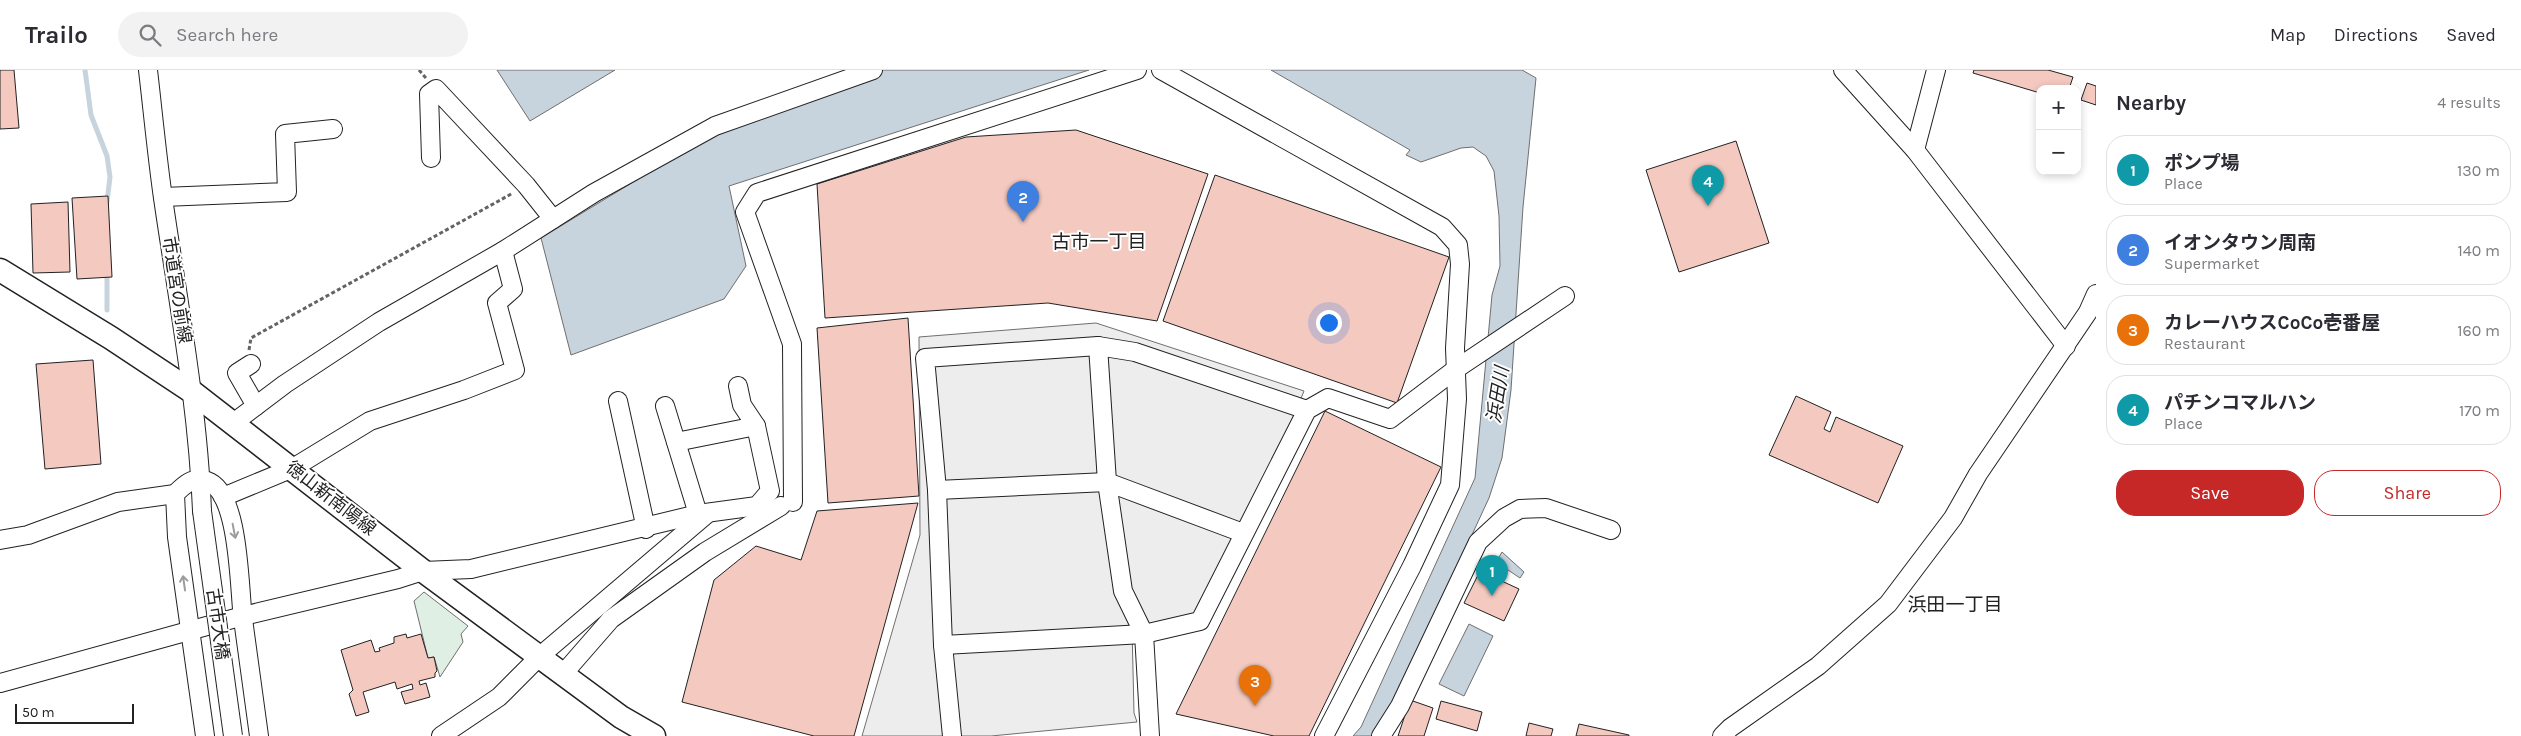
<!DOCTYPE html>
<meta charset="utf-8">
<style>
body{margin:0;font-family:Karla,"Noto Sans JP",sans-serif;background:#f2f2f3;color:#2b2b33}
.controls{position:absolute;right:15px;top:15px;display:grid;overflow:hidden;border-radius:10px;box-shadow:0 2px 8px #0003}
.controls button{width:45px;height:45px;display:grid;place-items:center;padding:0;border:0;border-bottom:1px solid #e1e1e2;background:#fff;color:#2b2b33;font:25px sans-serif}
.scale{position:absolute;left:15px;bottom:12px;width:119px;box-sizing:border-box;padding-left:5px;border:2px solid #222;border-top:0;font-size:14px;line-height:18px;white-space:nowrap;color:#222;-webkit-text-stroke:4px #fff;paint-order:stroke}
.you{position:absolute;left:1328px;top:252px;width:18px;height:18px;margin:-12px;border:4px solid #fff;border-radius:50%;background:#1a73e8;box-shadow:0 0 0 8px #1a73e833}
.badge{display:grid;place-items:center;width:32px;height:32px;border-radius:50%;background:#c62828;color:#fff;font-size:16px;font-weight:700}
.pin{position:absolute;translate:-50% -41px;filter:drop-shadow(0 1px 2px #0008)}
.pin::after{content:'';position:absolute;top:26px;width:18px;height:15px;background:inherit;clip-path:polygon(0 0,100% 0,50% 100%)}
.list{margin:0;padding:0;list-style:none}
h2{display:flex;justify-content:space-between;align-items:center;height:65px;margin:0;padding:0 20px;font-size:21px}
h2 small{font-size:16px;font-weight:400;color:#7c7c81}
.list li{display:grid;grid-template-columns:32px 1fr auto;gap:15px;align-items:center;box-sizing:border-box;height:70px;margin:0 10px 10px;padding:0 10px;border:1px solid #e1e1e2;border-radius:20px}
.list b{display:block;font-size:19px;white-space:nowrap}
.list p{margin:0;font-size:16px;white-space:nowrap;color:#7c7c81}
.list em{font-size:16px;font-style:normal;color:#7c7c81}
.actions{display:flex;gap:10px;padding:15px 20px}
.actions a{flex:1;padding:11px 0;border:1px solid #c62828;border-radius:20px;text-align:center;font-size:18px;color:#c62828}
.actions .main{background:#c62828;color:#fff}
.icon{flex:none;width:28px;height:28px;fill:none;stroke:currentColor;stroke-width:2;stroke-linecap:round;stroke-linejoin:round}
.map{position:relative;flex:none;width:2096px;height:666px;overflow:hidden}
header{display:flex;align-items:center;gap:30px;box-sizing:border-box;height:70px;padding:0 25px;background:#fff;border-bottom:1px solid #e1e1e2}
header strong{font-size:24px}
nav{display:flex;gap:28px;margin-inline-start:auto;font-size:18px}
.search{width:350px;height:45px;background:#f2f2f3;display:flex;align-items:center;gap:12px;box-sizing:border-box;padding:0 18px;border-radius:28px;color:#7c7c81;font-size:19px}
main{display:flex}
aside{flex:1;background:#fff}
.map>svg:first-child{display:block}
.green{fill:#e0efe3;stroke:#6f6f6f}
.parking{fill:#ededed;stroke:#6f6f6f}
.water{fill:#c7d3dd;stroke:#6f6f6f}
.lines{fill:none;stroke-linecap:round;stroke-linejoin:round}
.stream{stroke:#c7d3dd;stroke-width:5}
.building{fill:#f3c9c0;stroke:#222}
.minor-casing{stroke:#222;stroke-width:20}
.major-casing{stroke:#222;stroke-width:25}
.path{stroke:#646464;stroke-width:3;stroke-dasharray:4 2.5;stroke-linecap:butt}
.minor{stroke:#fff;stroke-width:18}
.major{stroke:#fff;stroke-width:22}
.minor-bridge-casing{stroke:#222;stroke-width:20;stroke-linecap:butt}
.minor-bridge{stroke:#fff;stroke-width:18}
.oneway{stroke:#9c9c9c}
.labels{text-anchor:middle;dominant-baseline:central;stroke-width:4;stroke-linejoin:round;paint-order:stroke}
.street-label{font-size:18px;fill:#222;stroke:#fff}
.neighbourhood-label{font-size:19px;fill:#222;stroke:#fff}
.water-label{font-size:19px;font-style:italic;fill:#222;stroke:#fff}
</style>
<header>
<strong>Trailo</strong>
<div class="search"><svg class="icon" aria-label="search" viewBox="0 0 24 24"><circle cx="10" cy="10" r="6"/><path d="M15 15l6 6"/></svg>Search here</div>
<nav><a>Map</a><a>Directions</a><a>Saved</a></nav>
</header>
<main>
<div class="map">
<svg width="2096" height="666" viewBox="0 0 2096 666">
<rect width="100%" height="100%" fill="#fff"/>
<path class="green" d="M424 522 468 556 461 564 463 572 440 607 434 587 428 588 414 531Z"/>
<path class="parking" d="M1096 253 1304 321 1294 346 1193 562 1132 558 1134 643 1137 652 991 666H862L920 465 919 267Z"/>
<g class="water">
<path d="M497 0H615L530 51Z"/>
<path d="M880 0H1089L729 116 746 196 724 229 571 285 541 168 717 61Z"/>
<path d="M1271 0H1522L1536 8 1523 137 1511 320 1502 388 1489 428 1394 633 1372 666H1353L1361 657 1475 408 1492 225 1500 196 1499 146 1494 101 1486 86 1473 77 1461 78 1421 92 1406 85 1410 80Z"/>
<path d="M1502 482 1524 502 1520 508 1496 492Z"/>
<path d="M1469 554 1493 566 1464 626 1439 614Z"/>
</g>
<g class="lines">
<g class="stream">
<path d="M85 0 91 45 107 86 110 107 107 132"/>
<path d="M107 203V240"/>
</g>
</g>
<g class="building">
<path d="M0 0H14L19 58 0 59Z"/>
<path d="M1974 0H2048L2073 7 2069 19H2040V23L1973 3Z"/>
<path d="M2087 13 2096 16V35L2081 30Z"/>
<path d="M1076 60 1208 104 1157 251 1048 233 825 248 817 114 966 67Z"/>
<path d="M1736 71 1769 173 1679 202 1646 100Z"/>
<path d="M1215 105 1449 187 1397 333 1163 251Z"/>
<path d="M108 126 112 207 77 209 72 128Z"/>
<path d="M68 132 70 202 33 203 31 134Z"/>
<path d="M908 248 919 426 828 433 817 258Z"/>
<path d="M93 290 101 394 45 399 36 294Z"/>
<path d="M1796 326 1831 342 1824 359 1830 362 1836 347 1903 376 1878 433 1769 385Z"/>
<path d="M1325 341 1441 397 1309 666H1274L1176 644Z"/>
<path d="M918 433 854 666H814L682 632 714 510 756 476 801 490 817 441Z"/>
<path d="M1480 501 1519 519 1504 551 1464 533Z"/>
<path d="M406 564 407 568 421 564 428 588 434 587 437 601 435 603V607L419 611 420 615 426 613 430 627 405 634 401 622 413 619 412 614 397 619 395 612 363 622 369 642 356 646 349 624 353 620 341 580 371 570 375 582 380 581 379 578 394 573V567Z"/>
<path d="M1410 630 1433 638 1424 666H1398Z"/>
<path d="M1441 631 1482 642 1477 661 1436 649Z"/>
<path d="M1529 653 1553 659 1551 666H1526Z"/>
<path d="M1579 654 1629 665V666H1576Z"/>
</g>
<g class="lines">
<g class="minor-casing">
<g id="minor">
<path d="M148 0C153 43 157 86 163 128 178 232 198 336 202 441"/>
<path d="M1161 0 1442 157 1458 175 1460 194 1455 278 1457 329 1450 415 1412 496 1324 666"/>
<path d="M1843 0 1915 80 2066 276"/>
<path d="M1915 80 1936 0"/>
<path d="M431 88 429 24 436 19 526 115 553 149"/>
<path d="M163 127 287 122 285 64 333 59"/>
<path d="M1098 276 1107 412 1123 521 1144 564 1150 666"/>
<path d="M251 294 237 303 256 336"/>
<path d="M618 331 646 459"/>
<path d="M665 336 698 444"/>
<path d="M232 354 285 314 379 252 503 181 594 123 715 56 873 0"/>
<path d="M676 372 756 356"/>
<path d="M937 420 1107 412 1243 463"/>
<path d="M223 427 293 398 370 351 464 320 515 300 497 233 513 219 503 181"/>
<path d="M793 432 792 274 745 142 757 123 1137 0"/>
<path d="M0 470 28 465 118 432 175 424"/>
<path d="M943 575 1144 564 1200 551 1307 340 1328 328 1390 349 1456 299 1565 226"/>
<path d="M563 604 611 549 705 482 781 436"/>
<path d="M0 613 243 546 398 509 423 501 471 499 698 444 757 436 770 421 756 356 742 335 738 316"/>
<path d="M205 666 177 467 175 424C184 415 193 406 207 411 240 422 239 519 243 549 248 588 254 627 259 666"/>
<path d="M441 666 499 627 540 586 707 444"/>
<path d="M952 666 943 575 937 420 925 288 1098 276 1135 282 1307 340"/>
<path d="M1381 666 1400 636 1478 472 1504 448 1520 439 1546 438 1611 460"/>
<path d="M1722 666 1730 658 1818 596 1888 534 1953 448 1978 404 2088 242 2096 224"/>
</g>
</g>
<g class="major-casing">
<path id="major" d="M0 200 111 268 191 321 423 501 621 647 654 666"/>
</g>
<g class="path">
<path d="M419 0 426 8"/>
<path d="M249 280 251 268 513 123"/>
</g>
<use href="#minor" class="minor"/>
<use href="#major" class="major"/>
<g class="minor-bridge-casing">
<path id="minor-bridge" d="M202 441 233 666"/>
</g>
<use href="#minor-bridge" class="minor-bridge"/>
</g>
<defs><path id="oneway-shaft" d="M-6 0H5M1.5-3L5.5 0L1.5 3" fill="none" stroke-width="1.6" stroke-linecap="round" stroke-linejoin="round" transform="scale(1.25)"/></defs>
<g class="oneway">
<use href="#oneway-shaft" transform="translate(234 461) rotate(79)"/>
<use href="#oneway-shaft" transform="translate(184 513) rotate(-98)"/>
</g>
<g class="labels">
<g class="street-label">
<text transform="translate(177 220) rotate(81)">市道宮の前線</text>
<text transform="translate(331 428) rotate(38)">徳山新南陽線</text>
<text transform="translate(218 554) rotate(82)">古市大橋</text>
</g>
<g class="neighbourhood-label">
<text x="1099" y="172">古市一丁目</text>
<text x="1955" y="535">浜田一丁目</text>
</g>
<g class="water-label">
<text transform="translate(1498 325) rotate(-81)">浜田川</text>
</g>
</g>
</svg>
<div class="controls">
<button>+</button>
<button>−</button>
</div>
<div class="scale">50 m</div>
<div class="you"></div>
<div class="pin badge" style="left:1492px;top:526px;background:#0f9aa8">1</div>
<div class="pin badge" style="left:1023px;top:152px;background:#3f7fe0">2</div>
<div class="pin badge" style="left:1255px;top:636px;background:#e8710a">3</div>
<div class="pin badge" style="left:1708px;top:136px;background:#0f9aa8">4</div>
</div>
<aside>
<h2>Nearby<small>4 results</small></h2>
<ul class="list">
<li><span class="badge" style="background:#0f9aa8">1</span><div><b>ポンプ場</b><p>Place</p></div><em>130 m</em></li>
<li><span class="badge" style="background:#3f7fe0">2</span><div><b>イオンタウン周南</b><p>Supermarket</p></div><em>140 m</em></li>
<li><span class="badge" style="background:#e8710a">3</span><div><b>カレーハウスCoCo壱番屋</b><p>Restaurant</p></div><em>160 m</em></li>
<li><span class="badge" style="background:#0f9aa8">4</span><div><b>パチンコマルハン</b><p>Place</p></div><em>170 m</em></li>
</ul>
<div class="actions"><a class="main">Save</a><a>Share</a></div>
</aside>
</main>
